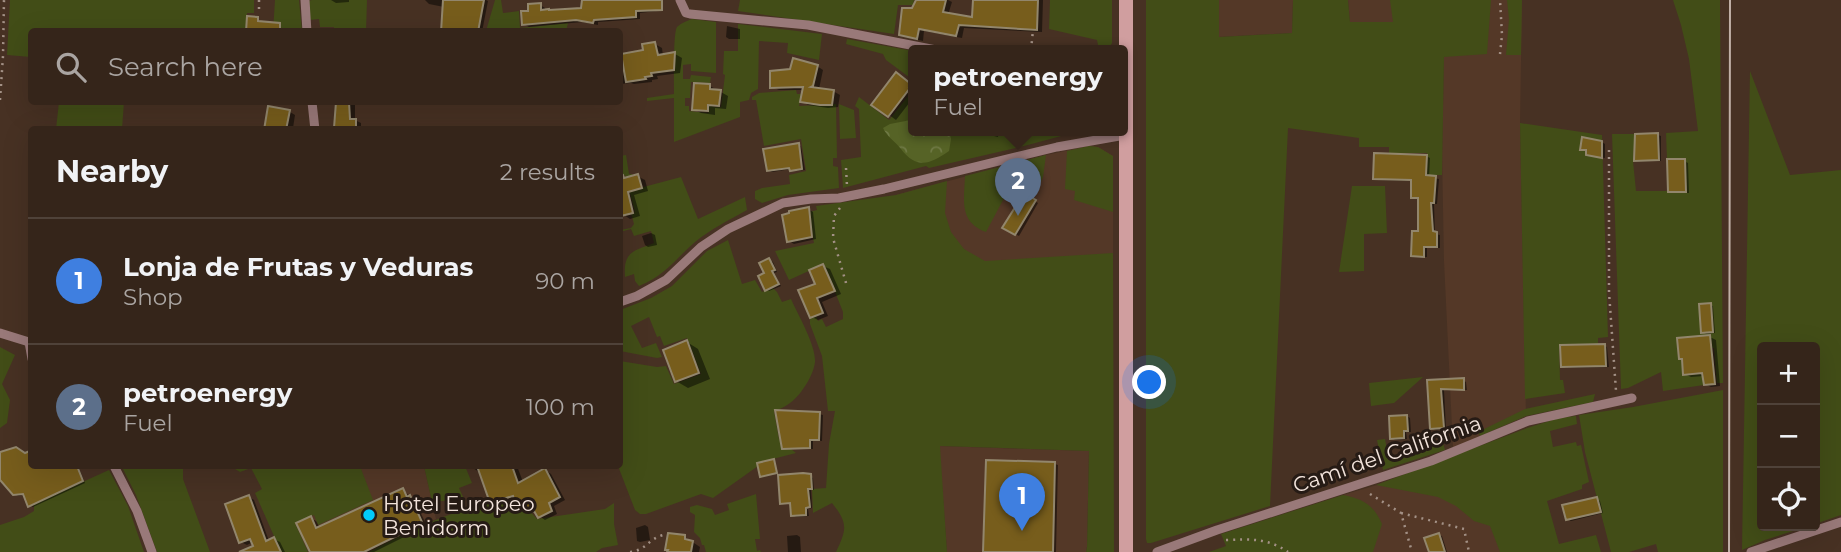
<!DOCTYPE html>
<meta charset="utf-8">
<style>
body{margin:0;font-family:Montserrat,sans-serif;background:#403127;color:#f1f3f6}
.controls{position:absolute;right:21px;bottom:21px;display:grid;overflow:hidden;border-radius:7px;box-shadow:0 7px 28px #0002}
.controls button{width:63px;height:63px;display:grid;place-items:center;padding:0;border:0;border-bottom:2px solid #4f4239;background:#35251a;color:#f1f3f6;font:35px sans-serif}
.you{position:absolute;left:1150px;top:383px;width:24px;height:24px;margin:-18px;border:5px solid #fff;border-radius:50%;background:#1a73e8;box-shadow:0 0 0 10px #1a73e833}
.badge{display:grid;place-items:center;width:46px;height:46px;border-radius:50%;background:#d6ab8b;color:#fff;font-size:23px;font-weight:700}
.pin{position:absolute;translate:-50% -58px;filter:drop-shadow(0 2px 4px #0008)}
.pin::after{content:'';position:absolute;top:37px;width:24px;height:21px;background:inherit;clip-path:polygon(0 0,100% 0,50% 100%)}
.popup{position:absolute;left:908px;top:45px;width:220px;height:91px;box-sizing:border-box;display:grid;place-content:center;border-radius:7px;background:#35251a;filter:drop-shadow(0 2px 5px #0005);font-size:23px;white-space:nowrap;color:#aaa5a2}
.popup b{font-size:26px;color:#f1f3f6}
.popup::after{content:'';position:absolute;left:50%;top:100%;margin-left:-14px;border:14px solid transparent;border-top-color:#35251a}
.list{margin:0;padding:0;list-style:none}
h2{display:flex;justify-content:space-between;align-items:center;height:91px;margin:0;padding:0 28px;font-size:30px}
h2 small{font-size:23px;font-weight:400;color:#aaa5a2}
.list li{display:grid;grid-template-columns:46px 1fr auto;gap:21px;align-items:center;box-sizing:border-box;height:126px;padding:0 28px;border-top:2px solid #4f4239}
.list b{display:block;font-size:26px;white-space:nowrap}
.list p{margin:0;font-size:23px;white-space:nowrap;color:#aaa5a2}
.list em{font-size:23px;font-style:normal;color:#aaa5a2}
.icon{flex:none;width:38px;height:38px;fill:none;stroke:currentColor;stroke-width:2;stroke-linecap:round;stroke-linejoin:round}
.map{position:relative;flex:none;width:1841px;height:552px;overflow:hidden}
.search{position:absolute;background:#35251a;box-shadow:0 7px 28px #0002;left:28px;top:28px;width:595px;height:77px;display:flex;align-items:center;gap:18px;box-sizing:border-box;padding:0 24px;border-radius:7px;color:#aaa5a2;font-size:26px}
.panel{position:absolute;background:#35251a;box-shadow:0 7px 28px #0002;left:28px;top:126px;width:595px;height:343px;border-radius:7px}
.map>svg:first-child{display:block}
.built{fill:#543827}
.green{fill:#424d17}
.forest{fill:url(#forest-crowns)}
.shadow{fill:#0007}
.building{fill:#775d1c;stroke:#92866c;stroke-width:2}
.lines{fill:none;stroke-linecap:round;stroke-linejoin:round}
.path{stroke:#a39186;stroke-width:2.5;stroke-dasharray:2 5;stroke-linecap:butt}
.lane{stroke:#997979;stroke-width:9}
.secondary{stroke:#d09e9f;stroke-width:14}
.tram{stroke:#c1b0a7;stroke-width:2}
.poi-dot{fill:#02cbf9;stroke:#261b15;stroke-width:2.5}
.labels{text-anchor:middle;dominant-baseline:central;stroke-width:6;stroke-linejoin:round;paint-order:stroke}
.street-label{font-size:21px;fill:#f3e4dc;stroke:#261b15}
.poi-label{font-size:21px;fill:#f3e4dc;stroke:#261b15;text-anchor:start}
</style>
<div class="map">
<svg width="1841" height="552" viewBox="0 0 1841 552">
<defs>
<pattern id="forest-crowns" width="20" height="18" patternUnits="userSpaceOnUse" patternTransform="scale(1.75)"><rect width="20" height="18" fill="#566326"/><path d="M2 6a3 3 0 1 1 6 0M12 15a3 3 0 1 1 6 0" fill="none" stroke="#6f7945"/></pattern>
</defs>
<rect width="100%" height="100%" fill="#473123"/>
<g class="built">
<path d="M1219 0H1293L1292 33 1218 37Z"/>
<path d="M1348 0H1522L1520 123 1526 416 1453 448 1444 261 1442 154 1444 56 1394 22H1350Z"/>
<path d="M1089 146 1098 147 1113 156V312L899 330 896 195 1046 155Z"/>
<path d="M939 446 1089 451 1087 547 1086 552H947Z"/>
<path d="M1475 448 1505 552H1362L1343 495 1377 485Z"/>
<path d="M264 466H424L436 519 369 552H308Z"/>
</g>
<g class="green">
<path d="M10 0H254V13H247L246 31 32 32 31 57 7 55Z"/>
<path d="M275 0H299L302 31 273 32Z"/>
<path d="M312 0H367L366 31H334V27H320L319 19 309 20 308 1Z"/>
<path d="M495 0H501L503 13 519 11 520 28 568 23 566 31H486Z"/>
<path d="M740 0H914L913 5H898L894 34 738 11Z"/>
<path d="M1050 0H1112V43L1108 50H1099L1097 40 1049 29Z"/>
<path d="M1146 0H1219V37L1292 33 1293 0H1348L1350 22H1393L1390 0H1491L1487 54 1444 57 1442 175H1426L1427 153H1389V147H1359V138L1288 128 1270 506 1151 543H1147L1146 539Z"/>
<path d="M1507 0H1522L1521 55H1506L1509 19Z"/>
<path d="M1673 0H1720L1723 383H1717L1714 348H1706L1704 335 1677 338 1678 358 1682 359 1684 375 1702 373 1704 385 1663 391 1661 372 1628 388 1621 389 1612 134H1635L1633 161 1636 191H1686L1667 159 1666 133 1698 131 1689 59 1681 25Z"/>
<path d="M692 19 716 22V73L691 71V64L683 65V79H690L691 75 711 77 710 83 691 82 690 98H685V106H689V111L708 113 709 106 721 107 725 75 723 74 724 51H738V24L822 34 819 60 787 53 788 43 759 41 758 89 751 93 749 100 740 102V117L674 142V98L647 101V98L674 94C674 83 673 33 677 27 681 23 687 21 692 19Z"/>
<path d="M847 39 913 51V80L886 60 883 54 846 44Z"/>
<path d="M1750 71 1790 175 1841 170V515L1815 524V347H1762V526H1809L1765 540 1742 550Z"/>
<path d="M796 90 797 94H802L799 106 836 104 837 158H833V166L838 167 839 188 788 195 762 203 755 199V191L762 188 790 184 789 175 806 171 801 139 764 146 756 100H752V97L759 93Z"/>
<path d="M913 90V130H1084L1024 146 929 168 926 166 843 188 841 160 861 157 859 109 855 106 859 97 889 120Z"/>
<path d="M59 102H124L122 129H56Z"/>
<path d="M839 104 854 110 856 138 840 139Z"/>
<path d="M1520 123 1602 135 1608 337 1598 338V344H1559L1560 380H1563L1565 393 1525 399Z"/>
<path d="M1089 146 1098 147 1113 156V212L1074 200 1075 191 1065 189 1067 151Z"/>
<path d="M626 155 629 174H632L636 189 681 177 698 219 745 197 747 210C729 220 711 229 695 242 674 260 666 275 639 286L635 281 634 274 625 277C623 251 634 251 654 243L651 231 634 236 631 229 620 232V230L631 228 634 224 631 213 635 212 625 175 620 176V156Z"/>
<path d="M1046 155 1043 177 1034 197 1011 185 986 232C959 222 964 201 965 176Z"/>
<path d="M947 181 945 213 951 232 964 249 985 261 1113 253 1114 552H1086L1087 547 1089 451 940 446 947 552H836C847 529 848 523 832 503L813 513 812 489 826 488 829 444 835 411H828L822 356 810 324V318L816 316 818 321 822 319 826 327 843 319V312L824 264 789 280 775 251 814 243 810 225 809 212 817 210 816 206 896 195Z"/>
<path d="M1352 186H1385L1387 233 1364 234V271L1339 272Z"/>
<path d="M728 240 742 284 755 280 762 292 772 287 777 292 782 302 791 299C798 315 816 345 815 362 814 372 807 384 801 392 794 401 785 408 774 411L779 439 796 453 765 461 713 498 701 494 646 514H640L635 510 618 466 620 361 657 367 666 366 674 384 701 374 687 338 664 346 660 336 657 337 649 317 631 326 642 348 656 343 662 357 657 358 620 351V310L651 298 672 286 707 251Z"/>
<path d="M0 347 15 355 2 384 10 400 7 423 0 428Z"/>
<path d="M1423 377 1394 403 1371 406 1369 383Z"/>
<path d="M1723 390V552H1658L1656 544 1629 552H1611L1585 452 1579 415 1633 407Z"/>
<path d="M1595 394 1593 402 1526 416 1480 436 1478 432 1525 409Z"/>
<path d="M1576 416 1577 424 1550 431 1553 447 1576 442 1577 446 1581 445 1589 482 1582 485V489L1547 501 1559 544 1596 535 1601 552H1500L1490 526 1474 521 1456 506 1438 497 1376 485 1527 428 1559 418Z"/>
<path d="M1385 439 1389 460 1443 443 1445 450 1383 470 1377 440Z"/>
<path d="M124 466H183V479L210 552H157L136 495 123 469Z"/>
<path d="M230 466H360L373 500 318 525 314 515 295 523 308 552H281L255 493 262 489 251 468 240 472Z"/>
<path d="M424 466H465L472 483 459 488 464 499 432 502Z"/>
<path d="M109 470 128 506 144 552H0V525L24 517 34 511V504Z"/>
<path d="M756 494 760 539H755L757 551 760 550 761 552H706L704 545H702L700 538 694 532 695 515 690 512V507L697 505 712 509 715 515 729 510 727 504Z"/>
<path d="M1343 495C1363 499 1374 505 1382 524L1373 552H1209L1226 546 1221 534Z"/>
<path d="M519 499 537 519 605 509 614 503V524L618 545 602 548 596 552H369C417 527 464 503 519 499Z"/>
</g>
<path class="forest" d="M911 120 913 121V130H949L951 139 949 151C930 164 917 170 901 149 895 141 888 138 883 128L890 124Z"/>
<g class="shadow">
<path d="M331 0H349V2L336 3Z"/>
<path d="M425 0H486L488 1 482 32H442L444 7 429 4Z"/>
<path d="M653 0 656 1V11L640 13V19L598 22V25L582 22 529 27 524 24 530 12 540 5 545 8V11L550 12Z"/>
<path d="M918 0H948L952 2 948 15 973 20 974 0H1043L1042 32 964 28 962 38 924 31 923 41 906 37 900 34Z"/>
<path d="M727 26 740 29V39H729L726 37Z"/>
<path d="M655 44 662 48 663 56 675 54 682 58 680 73 657 76 658 79 652 80V82L634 84 631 83 620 84V68L625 67Z"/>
<path d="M817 66 823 70 819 89 833 91 840 95 838 107 828 108 808 105 802 101 804 90H779L772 87Z"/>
<path d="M904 78 913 85V98L896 120 874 104Z"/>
<path d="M710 86 728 96 726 109 715 108V115L701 113 693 109Z"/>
<path d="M337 102H355V120L361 123V130H340L336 127Z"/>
<path d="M270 108 290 112 295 115 293 128 307 129 269 130Z"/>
<path d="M970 130H999L998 137Z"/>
<path d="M1658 135 1661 136V161H1639L1636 160Z"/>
<path d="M1602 142 1605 144V158L1591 156 1588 154V151L1582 149Z"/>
<path d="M798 145 801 146 805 170 795 171 791 169 772 172 768 170Z"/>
<path d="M1426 156 1430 158 1429 177 1439 179 1437 204H1434L1435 234 1440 235V248H1427V257H1416L1413 255 1420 233V199L1412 197 1413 181 1378 180 1375 178Z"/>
<path d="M1684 161 1688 163 1689 193H1673L1670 191Z"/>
<path d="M637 176 645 180 648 191 634 195 640 216 630 219 624 215 620 217V181Z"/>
<path d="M1024 195 1038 203 1019 236 1004 228Z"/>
<path d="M808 209 813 212 816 239 794 244 789 241Z"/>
<path d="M651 233 655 235 657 245 648 247 645 245 642 236Z"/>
<path d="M769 260 773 262 777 272 774 273 781 286 769 291 766 290V274Z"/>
<path d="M823 266 830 269 841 294 822 302 828 316 818 320 812 317 817 285Z"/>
<path d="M1710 305 1713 306 1715 333 1706 334 1703 332Z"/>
<path d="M1710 337 1716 340 1720 386 1711 387 1705 384 1704 376 1691 377 1685 374Z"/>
<path d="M687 342 698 349 710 379 688 388 676 381Z"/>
<path d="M1604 345 1607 347 1609 367 1566 368 1562 366Z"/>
<path d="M1463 380 1466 382 1467 390H1444L1446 429 1435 430 1432 428 1429 382Z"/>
<path d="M819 414 823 415 822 441 813 440V449H787L784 448Z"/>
<path d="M1407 416 1410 418 1411 432H1406L1407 439 1395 440 1392 438Z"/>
<path d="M0 455H25L32 466H78L85 483 33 507 30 505 25 495 18 496 14 493 0 477Z"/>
<path d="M1055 464 1058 465 1056 552H985Z"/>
<path d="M472 466H517L523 482 545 470 551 474 565 500 554 506 557 514 545 520 532 511 524 502 518 500 498 505 492 502 481 471 479 472 473 468Z"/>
<path d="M810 476 813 478 814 490H811L812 508 808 509 809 516 796 517 793 515 792 504H785L782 503Z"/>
<path d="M403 490 415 501 426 524 419 527 418 530 374 552H312L311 518 316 521 320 528Z"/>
<path d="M249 497 254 500 269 541 274 539 280 542 285 552H258L253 542 247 545 241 542Z"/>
<path d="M1597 499 1600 501 1603 513 1571 521 1567 519Z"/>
<path d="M645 525 648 527 650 540 640 542 637 541 636 528Z"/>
<path d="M797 535 800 537 801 552H788L787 536Z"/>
<path d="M1439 535 1442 536 1447 552H1431Z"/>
<path d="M685 537 700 547 699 552H669Z"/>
</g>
<g class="building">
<path d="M443 0H484L478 32H441Z"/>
<path d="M582 0H662V10L636 11V17L594 20 593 23 576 20 522 25 521 11H528V4L541 3V10L549 9V10L581 8Z"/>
<path d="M916 0H946L943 12 972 17 973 0H1038L1037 30 959 25 956 36 919 29 917 39 899 35 902 8H912Z"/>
<path d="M247 16 258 17V21L280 23V32H246Z"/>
<path d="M655 42 658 55 675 52 674 70 651 73 652 76 645 77 646 79 626 82 621 54 643 50 642 44Z"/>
<path d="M793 58 818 65 813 86 811 87 834 90 832 105H820L800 102 803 87 770 88V71L790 69Z"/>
<path d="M896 72 911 84 909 87 910 88 888 117 871 105Z"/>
<path d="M694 83 710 84V89L721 90 719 106 708 105V111L692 110Z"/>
<path d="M336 102H349L350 119H356V130L334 128Z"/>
<path d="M268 106 290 110 286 130H264Z"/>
<path d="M1658 133 1659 160 1634 161 1635 134Z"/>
<path d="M1582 137 1602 141V158L1586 155V150H1580Z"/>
<path d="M799 143 802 169 790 171 789 168 767 171 763 149Z"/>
<path d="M1374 153 1427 155 1426 175 1436 176 1434 203H1431L1433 231 1437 232V247H1424V257L1411 256 1412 231H1418V198H1411V180L1373 179Z"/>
<path d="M1667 159H1685L1686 192H1668Z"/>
<path d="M638 174 642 188 628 192 633 213 621 216 620 209V176L623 175 624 178Z"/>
<path d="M1024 193 1036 200 1015 235 1002 228Z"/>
<path d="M809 207 812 237 787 242 782 215 789 213V211Z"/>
<path d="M769 258 775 270 772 271 779 284 765 291 758 276 764 273 759 263Z"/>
<path d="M823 264 835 291 817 298 823 313 810 318 798 290 815 284 809 270Z"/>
<path d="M1711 303 1713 332 1701 333 1699 304Z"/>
<path d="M1710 335 1715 384 1704 385 1702 373 1683 375 1682 359H1679L1677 338Z"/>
<path d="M687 340 699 373 675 382 663 350Z"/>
<path d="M1605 344 1606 366 1561 367 1560 345Z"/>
<path d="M1464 378V390L1441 389 1444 428 1430 429 1427 380Z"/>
<path d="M775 410 820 412 819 440H810V448L782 449Z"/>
<path d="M1407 415 1408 431H1404V438L1390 439 1389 416Z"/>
<path d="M16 447 25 453 32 450V466H77L83 481 28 507 23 494 13 495 0 480V452Z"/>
<path d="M774 459 777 473 760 477 757 463Z"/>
<path d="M986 460 1055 462 1053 552H983Z"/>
<path d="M477 466H512L518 483 545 468 560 497 549 503 552 511 538 518 534 511 531 512 519 499H514L513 496 490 503Z"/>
<path d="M803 473 811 474 812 489H808L810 507 806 508V515L791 516 790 503 780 504 778 475Z"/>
<path d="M403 488 407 497 410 495 422 522 414 524 413 528 364 552H310L296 523 311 516 316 528Z"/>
<path d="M249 495 266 541 274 537 281 552H239L253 546 250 539 239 543 225 504Z"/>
<path d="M1597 497 1601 512 1566 520 1562 505Z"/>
<path d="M668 533 685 535V539L693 541 691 552H667L668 550H665Z"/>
<path d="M1439 533 1445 552H1429L1424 538Z"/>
</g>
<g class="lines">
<g class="path">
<path d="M259 9V0"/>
<path d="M1031 50 1033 30"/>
<path d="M1500 54 1502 35 1500 0"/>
<path d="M0 100 3 56 4 0"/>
<path d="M1609 150V292L1616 391"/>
<path d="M846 168 847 186"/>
<path d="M840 208 834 216 833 238 846 283"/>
<path d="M1370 494 1401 513 1412 552"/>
<path d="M1401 513 1464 529 1469 552"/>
<path d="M1226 540C1250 539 1268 538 1288 552"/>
<path d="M630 552C647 550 648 539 663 535"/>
</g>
<g class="lane">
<path d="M305 0 307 32"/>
<path d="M680 0 686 13 690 14 808 25 936 50"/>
<path d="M312 102 315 130"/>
<path d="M620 302 637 296 666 280 701 247 728 229 783 203 811 199 839 198 884 189 1057 147 1125 135"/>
<path d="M0 333 29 342 32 359"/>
<path d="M114 466 137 511 152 552"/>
<path d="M1157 552 1217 530 1431 461 1528 421 1632 398"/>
<path d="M1751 552 1841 522"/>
</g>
<path class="secondary" d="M1126 552V0"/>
<path class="tram" d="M1729 552 1730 0"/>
</g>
<circle class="poi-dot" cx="369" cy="515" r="7"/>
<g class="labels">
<g class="street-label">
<text transform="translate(1387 454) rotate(-19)">Camí del California</text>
</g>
<g class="poi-label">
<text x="383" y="503">Hotel Europeo<tspan x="383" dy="24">Benidorm</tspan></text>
</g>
</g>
</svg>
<div class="controls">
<button>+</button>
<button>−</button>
<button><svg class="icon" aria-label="locate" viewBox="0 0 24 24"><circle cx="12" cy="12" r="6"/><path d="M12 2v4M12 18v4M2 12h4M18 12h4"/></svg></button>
</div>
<div class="you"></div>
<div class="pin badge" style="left:1022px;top:531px;background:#3f7fe0">1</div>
<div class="pin badge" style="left:1018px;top:216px;background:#5c6f8a">2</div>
<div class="popup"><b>petroenergy</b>Fuel</div>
<div class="search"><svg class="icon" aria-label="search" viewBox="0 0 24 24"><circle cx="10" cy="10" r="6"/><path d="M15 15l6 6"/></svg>Search here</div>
<section class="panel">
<h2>Nearby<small>2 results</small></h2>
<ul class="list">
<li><span class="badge" style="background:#3f7fe0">1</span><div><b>Lonja de Frutas y Veduras</b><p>Shop</p></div><em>90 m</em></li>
<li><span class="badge" style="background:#5c6f8a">2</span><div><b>petroenergy</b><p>Fuel</p></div><em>100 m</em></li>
</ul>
</section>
</div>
